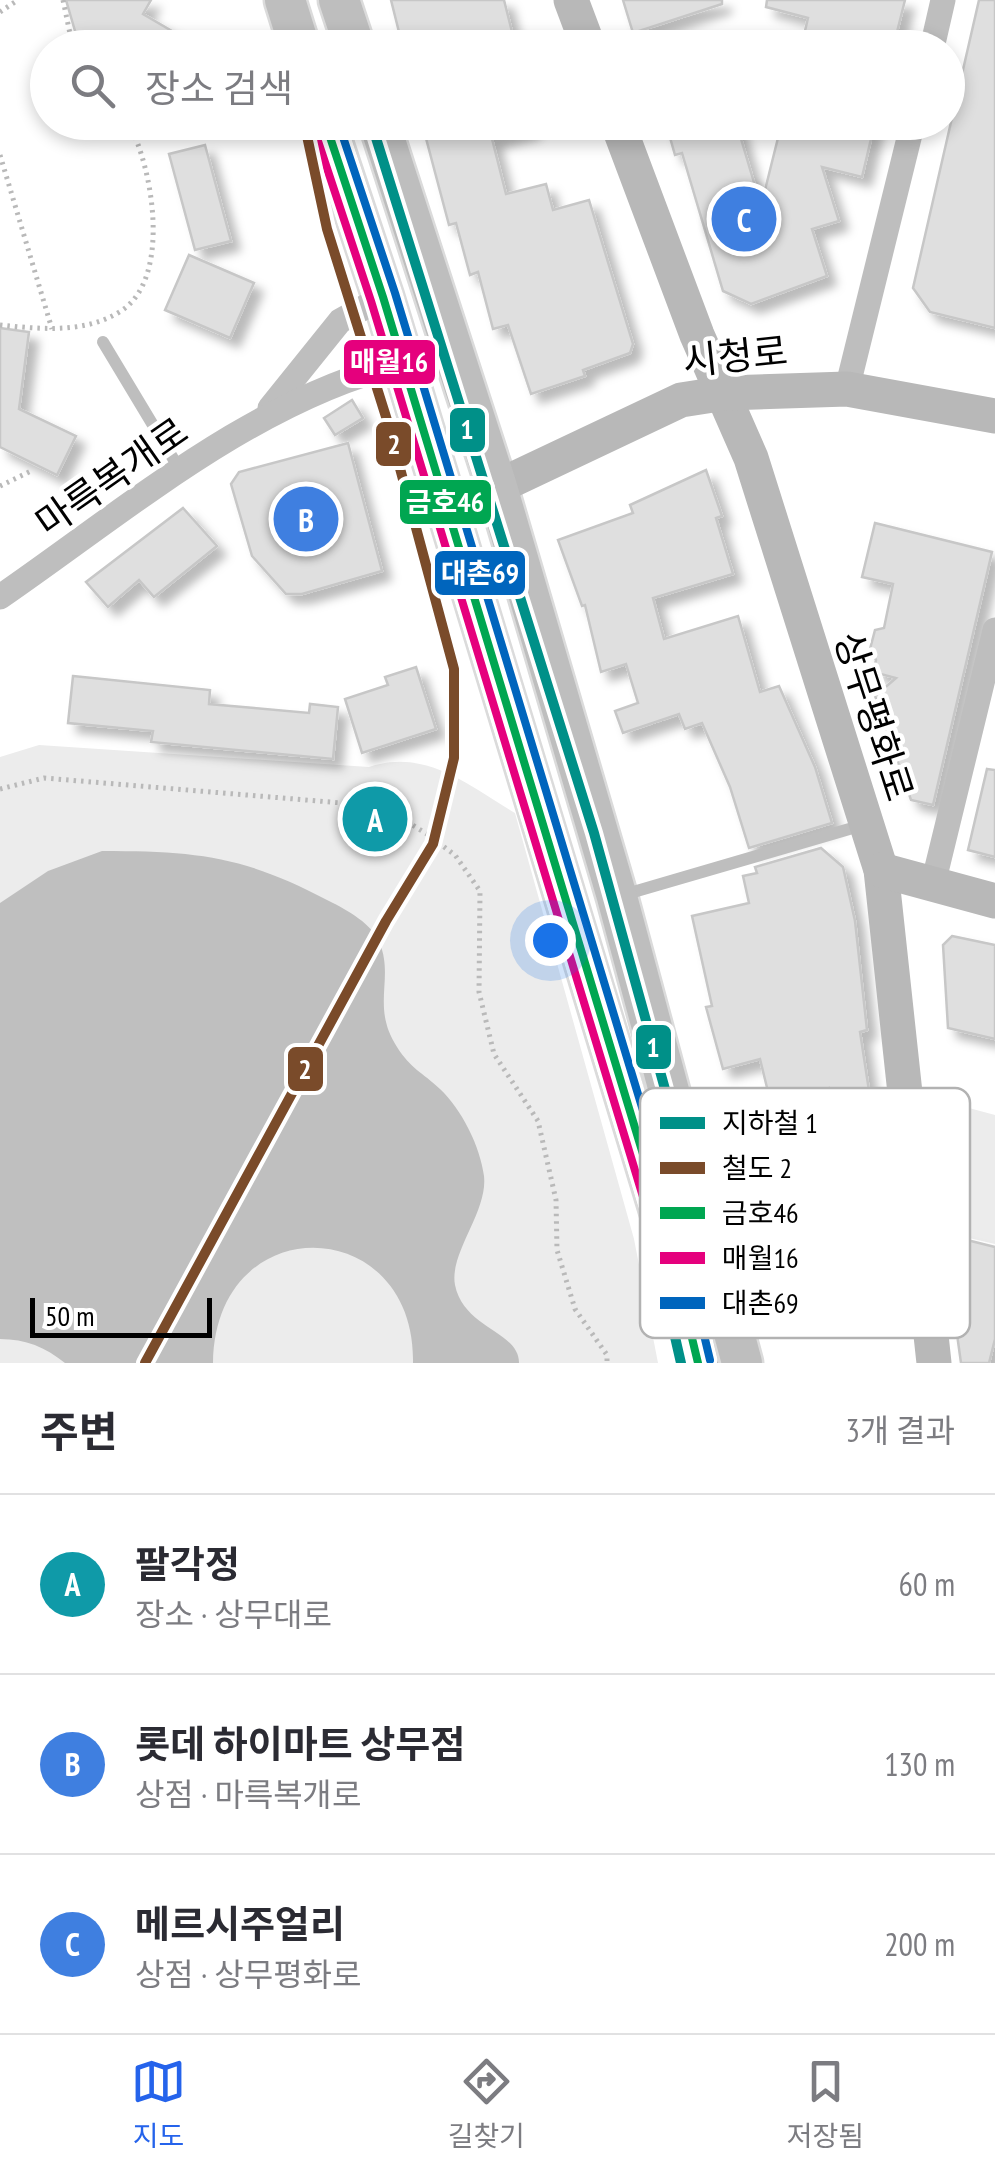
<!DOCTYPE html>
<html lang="ko">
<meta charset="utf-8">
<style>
body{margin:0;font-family:"PT Sans Narrow","Noto Sans KR",sans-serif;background:#f7f7f7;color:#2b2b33}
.scale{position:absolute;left:30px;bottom:25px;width:182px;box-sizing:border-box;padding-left:10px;border:5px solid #000;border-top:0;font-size:28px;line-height:35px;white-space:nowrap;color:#000;-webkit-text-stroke:8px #fff;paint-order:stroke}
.you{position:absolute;left:550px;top:940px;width:35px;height:35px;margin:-25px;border:8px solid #fff;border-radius:50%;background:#1a73e8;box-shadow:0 0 0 15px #1a73e833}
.badge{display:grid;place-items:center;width:65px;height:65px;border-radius:50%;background:#2563eb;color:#fff;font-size:32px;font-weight:700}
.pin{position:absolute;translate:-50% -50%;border:5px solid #fff;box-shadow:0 2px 10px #0006}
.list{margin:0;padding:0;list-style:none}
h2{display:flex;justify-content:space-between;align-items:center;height:130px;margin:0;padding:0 40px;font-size:42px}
h2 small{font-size:32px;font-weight:400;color:#7c7c81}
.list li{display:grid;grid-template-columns:65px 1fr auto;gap:30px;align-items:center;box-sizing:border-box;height:180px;padding:0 40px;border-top:2px solid #e1e1e2}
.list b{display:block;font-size:38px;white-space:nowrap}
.list p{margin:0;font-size:32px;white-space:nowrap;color:#7c7c81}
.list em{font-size:32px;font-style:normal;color:#7c7c81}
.icon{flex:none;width:55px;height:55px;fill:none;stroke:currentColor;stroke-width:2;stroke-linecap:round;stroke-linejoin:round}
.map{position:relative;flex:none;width:995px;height:1363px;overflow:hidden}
.search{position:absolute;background:#fff;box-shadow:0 5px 15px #0003;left:30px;right:30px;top:30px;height:110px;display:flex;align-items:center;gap:25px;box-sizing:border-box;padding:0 35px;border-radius:55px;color:#7c7c81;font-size:38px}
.sheet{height:670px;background:#fff}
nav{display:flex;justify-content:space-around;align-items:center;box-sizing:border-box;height:140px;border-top:2px solid #e1e1e2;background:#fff;font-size:28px;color:#7c7c81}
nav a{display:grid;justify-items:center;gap:5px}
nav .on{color:#2563eb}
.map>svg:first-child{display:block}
.green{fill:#ececec}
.water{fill:#bfbfbf}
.building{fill:#dfdfdf;stroke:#c7c7c7;stroke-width:2.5;filter:url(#shadow)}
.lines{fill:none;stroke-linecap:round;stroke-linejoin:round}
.primary-casing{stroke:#dbdbdb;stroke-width:45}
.path{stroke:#b9b9b9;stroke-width:5;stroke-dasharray:2.5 5;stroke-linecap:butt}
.lane{stroke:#bebebe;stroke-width:12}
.street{stroke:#bebebe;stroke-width:25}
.secondary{stroke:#b8b8b8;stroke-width:35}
.primary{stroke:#bebebe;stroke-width:40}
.bus-1-casing{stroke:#fff;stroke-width:15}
.bus-2-casing{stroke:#fff;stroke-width:15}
.bus-3-casing{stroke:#fff;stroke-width:15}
.bus-1{stroke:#00a651;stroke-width:8}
.bus-2{stroke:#e5007d;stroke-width:8}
.bus-3{stroke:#0065bd;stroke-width:8}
.rail-1-casing{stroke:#fff;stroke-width:18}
.rail-1{stroke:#7a4b2a;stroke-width:10}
.metro-1-casing{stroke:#fff;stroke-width:18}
.metro-1{stroke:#009088;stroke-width:10}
.labels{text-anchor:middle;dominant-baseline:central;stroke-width:9;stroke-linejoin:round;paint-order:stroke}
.street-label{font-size:38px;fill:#000;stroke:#fff}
.key{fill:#fff;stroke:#b2b2b2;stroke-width:2.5}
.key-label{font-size:28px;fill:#000}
.line-badge{stroke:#fff;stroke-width:4}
.badge-label{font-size:28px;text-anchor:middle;font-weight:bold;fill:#fff}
</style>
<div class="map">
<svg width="995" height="1363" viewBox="0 0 995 1363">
<defs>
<filter id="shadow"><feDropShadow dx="9" dy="9" stdDeviation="5" flood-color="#0004"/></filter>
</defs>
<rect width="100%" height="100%" fill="#fff"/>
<g class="green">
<path d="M39 745 369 767C425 748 468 785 515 813L634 1239 658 1363H0V757Z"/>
<path d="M943 1101 995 1115V1244L939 1231 938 1128Z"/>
</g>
<path class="water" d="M102 851C197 851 244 856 329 901 347 910 373 924 380 944 394 979 371 1007 397 1047 411 1069 422 1072 440 1089 462 1110 480 1146 484 1176 488 1212 449 1253 455 1285 464 1329 519 1331 519 1363H413C416 1213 215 1206 213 1363H65C45 1347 26 1339 0 1339V903L48 871Z"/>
<g class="building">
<path d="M66 0H151L143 14 201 48H80Z"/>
<path d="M391 0H504L516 48H403Z"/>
<path d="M623 0H722V4L633 33Z"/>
<path d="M767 0H905L893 48H801L808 18 766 7Z"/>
<path d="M979 0H995V328L930 312 913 288Z"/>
<path d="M437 122H530L531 129 492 139 506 194 546 184 553 210 589 200 633 344 630 353 583 370 585 376 531 394 508 325 493 329 478 272 470 275 456 223 449 225 423 127Z"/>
<path d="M682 122H736L761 206 782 122H875L862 177 822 167 839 221 812 229 827 276 751 304 723 291 682 153 675 155 667 127Z"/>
<path d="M205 145 231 241 195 250 169 154Z"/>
<path d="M189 255 254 283 230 338 165 310Z"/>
<path d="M0 328 29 332 19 409 76 436 57 475 0 447Z"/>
<path d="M352 400 363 418 335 435 324 418Z"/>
<path d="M348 443 382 571 302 594H286L252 556 231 484 239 472Z"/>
<path d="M706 470 722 516 716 518 733 574 653 598 664 639 738 616 760 692 779 686 815 767 832 823 749 848 730 787 702 723 685 729 679 714 623 733 615 711 638 703 626 664 601 672 585 605 582 606 558 540 633 513 630 505Z"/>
<path d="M183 508 217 546 154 597 139 580 108 607 86 582Z"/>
<path d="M875 523 992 552 933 805 911 800 875 696 896 678 873 672 876 660 870 649 875 630 884 628 893 584 862 577Z"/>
<path d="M416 667 436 729 362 753 345 699 388 685 385 677Z"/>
<path d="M73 676 210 690 209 704 309 713 310 704 338 707 333 759 151 742 153 731 68 723Z"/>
<path d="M987 769 995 770V857L968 850Z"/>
<path d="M821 848 843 867 855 921 867 1030 860 1032 875 1130 837 1136 829 1088 771 1104 760 1059 723 1069 706 1007 712 1006 692 916 749 903 743 876 757 873 755 867Z"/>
<path d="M952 936 995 945V1039L948 1028 943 945Z"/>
<path d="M943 1234 995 1247V1339L989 1363H961Z"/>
</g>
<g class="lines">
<g class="primary-casing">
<g id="primary">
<path d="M285 0 300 48"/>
<path d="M339 0 355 48"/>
<path d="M325 122 383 297 666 1230 698 1363"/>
<path d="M379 122 497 487 617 897 742 1363"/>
</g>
</g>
<g class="path">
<path d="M63 0 73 48"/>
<path d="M0 12 18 0"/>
<path d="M0 155 52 329"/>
<path d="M0 325C40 329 85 334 121 311 172 278 153 167 128 122"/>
<path d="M0 486 31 471"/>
<path d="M0 789 44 778 354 804 393 813 427 834 455 855 480 891 479 992 494 1054 538 1121 556 1200 557 1250 575 1309 607 1355V1363"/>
</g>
<g class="lane">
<path d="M103 342 180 470"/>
<path d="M623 895 863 825"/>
<path d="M730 1306 921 1271"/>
</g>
<g class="street">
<path d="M932 48 943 0"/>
<path d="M847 389 913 122"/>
<path d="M270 408 340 321 383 297"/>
<path d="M0 597C122 513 255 399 400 364"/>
<path d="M933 884 995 630"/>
</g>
<g class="secondary">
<path d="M571 0 589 48"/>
<path d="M617 122 697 335 751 458 881 870 934 1363"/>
<path d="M444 505 497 487 681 400 726 393 847 389 995 416"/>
<path d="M881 870 995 901"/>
</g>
<use href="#primary" class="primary"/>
<g class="bus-1-casing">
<path id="bus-1" d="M325 122 383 297 666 1230 698 1363"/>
</g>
<g class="bus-2-casing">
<path id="bus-2" d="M313 126 371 301 654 1233 685 1363"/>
</g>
<g class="bus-3-casing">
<path id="bus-3" d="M338 122 395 293 678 1226 710 1360"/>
</g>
<use href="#bus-1" class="bus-1"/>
<use href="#bus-2" class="bus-2"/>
<use href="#bus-3" class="bus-3"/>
<g class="rail-1-casing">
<path id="rail-1" d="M145 1363 386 921 433 844 454 758V669L387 420 327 229 304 122"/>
</g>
<use href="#rail-1" class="rail-1"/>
<g class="metro-1-casing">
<path id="metro-1" d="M371 122 594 833 668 1100 651 1232 681 1363"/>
</g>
<use href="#metro-1" class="metro-1"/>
</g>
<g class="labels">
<g class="street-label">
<text transform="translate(735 355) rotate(-6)">시청로</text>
<text transform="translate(111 476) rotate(-35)">마륵복개로</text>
<text transform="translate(875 716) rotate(72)">상무평화로</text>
</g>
</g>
<rect x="640" y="1088" width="330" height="250" rx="15" class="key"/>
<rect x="660" y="1117" width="45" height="12" fill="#009088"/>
<rect x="660" y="1162" width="45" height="12" fill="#7a4b2a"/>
<rect x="660" y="1207" width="45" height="12" fill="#00a651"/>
<rect x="660" y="1252" width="45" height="12" fill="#e5007d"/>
<rect x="660" y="1297" width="45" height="12" fill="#0065bd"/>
<g class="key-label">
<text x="722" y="1133">지하철 1</text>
<text x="722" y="1178">철도 2</text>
<text x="722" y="1223">금호46</text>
<text x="722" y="1268">매월16</text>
<text x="722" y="1313">대촌69</text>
</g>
<g class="line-badge">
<rect x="342" y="338" width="95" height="48" rx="10" fill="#e5007d"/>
<rect x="448" y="406" width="39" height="48" rx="10" fill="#009088"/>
<rect x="374" y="420" width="39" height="48" rx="10" fill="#7a4b2a"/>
<rect x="398" y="478" width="95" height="48" rx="10" fill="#00a651"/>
<rect x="433" y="549" width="94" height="48" rx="10" fill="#0065bd"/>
<rect x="634" y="1023" width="39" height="48" rx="10" fill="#009088"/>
<rect x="286" y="1045" width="39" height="48" rx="10" fill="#7a4b2a"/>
</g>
<g class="badge-label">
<text x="389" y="372">매월16</text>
<text x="467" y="439">1</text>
<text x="394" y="454">2</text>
<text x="445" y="512">금호46</text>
<text x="480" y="583">대촌69</text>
<text x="653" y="1057">1</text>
<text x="305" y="1079">2</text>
</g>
</svg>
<div class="scale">50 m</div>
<div class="you"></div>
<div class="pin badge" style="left:375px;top:819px;background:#0f9aa8">A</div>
<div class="pin badge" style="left:306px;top:519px;background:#3f7fe0">B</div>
<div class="pin badge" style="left:744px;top:219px;background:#3f7fe0">C</div>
<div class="search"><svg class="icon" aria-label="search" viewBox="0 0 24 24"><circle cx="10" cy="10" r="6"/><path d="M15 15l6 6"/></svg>장소 검색</div>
</div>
<section class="sheet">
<h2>주변<small>3개 결과</small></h2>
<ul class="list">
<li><span class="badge" style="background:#0f9aa8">A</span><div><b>팔각정</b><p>장소 · 상무대로</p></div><em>60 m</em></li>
<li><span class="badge" style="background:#3f7fe0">B</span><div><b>롯데 하이마트 상무점</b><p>상점 · 마륵복개로</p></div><em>130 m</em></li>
<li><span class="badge" style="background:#3f7fe0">C</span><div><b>메르시주얼리</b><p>상점 · 상무평화로</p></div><em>200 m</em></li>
</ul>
</section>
<nav>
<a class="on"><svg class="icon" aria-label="map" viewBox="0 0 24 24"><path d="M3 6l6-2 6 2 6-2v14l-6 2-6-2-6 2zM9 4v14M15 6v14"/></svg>지도</a>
<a><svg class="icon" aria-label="directions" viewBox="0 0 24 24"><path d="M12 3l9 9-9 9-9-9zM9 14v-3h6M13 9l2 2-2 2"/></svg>길찾기</a>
<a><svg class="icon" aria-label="saved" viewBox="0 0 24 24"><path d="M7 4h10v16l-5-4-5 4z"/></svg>저장됨</a>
</nav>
